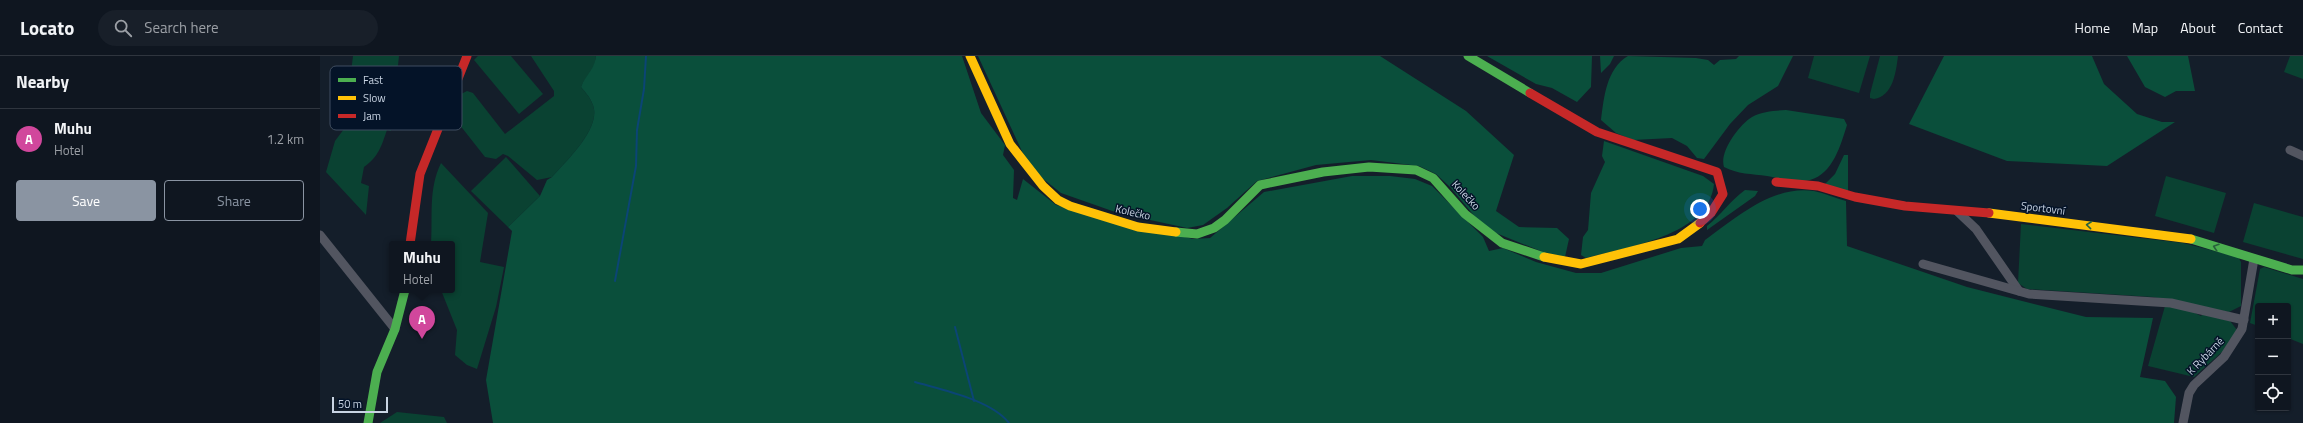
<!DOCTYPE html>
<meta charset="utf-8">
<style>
body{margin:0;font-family:"Titillium Web",sans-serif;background:#181f29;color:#f1f3f6}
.controls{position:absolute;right:12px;bottom:12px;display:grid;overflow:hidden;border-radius:4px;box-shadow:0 1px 3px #0004}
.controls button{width:36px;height:36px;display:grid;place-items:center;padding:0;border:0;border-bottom:1px solid #2f353e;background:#0f1620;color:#f1f3f6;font:20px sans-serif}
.scale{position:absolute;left:12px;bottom:10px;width:56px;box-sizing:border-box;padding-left:4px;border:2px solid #c9d4e3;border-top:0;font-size:11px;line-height:14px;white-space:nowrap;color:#c9d4e3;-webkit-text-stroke:3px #041328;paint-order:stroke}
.you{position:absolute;left:1380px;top:153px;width:14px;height:14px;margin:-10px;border:3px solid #fff;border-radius:50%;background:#1a73e8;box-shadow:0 0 0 6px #1a73e833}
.badge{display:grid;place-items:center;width:26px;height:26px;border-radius:50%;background:#8a94a2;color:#fff;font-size:13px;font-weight:700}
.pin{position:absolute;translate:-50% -33px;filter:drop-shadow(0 1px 2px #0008)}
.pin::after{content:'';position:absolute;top:21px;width:14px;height:12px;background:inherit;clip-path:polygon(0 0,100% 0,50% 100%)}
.popup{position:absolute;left:69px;top:185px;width:66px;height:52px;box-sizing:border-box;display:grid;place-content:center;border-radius:4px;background:#0f1620;filter:drop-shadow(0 1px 3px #0005);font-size:13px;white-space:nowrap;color:#9b9fa5}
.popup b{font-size:15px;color:#f1f3f6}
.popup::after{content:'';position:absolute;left:50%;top:100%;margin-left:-8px;border:8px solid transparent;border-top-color:#0f1620}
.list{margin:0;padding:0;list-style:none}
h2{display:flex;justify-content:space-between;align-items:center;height:52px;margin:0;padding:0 16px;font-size:17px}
h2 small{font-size:13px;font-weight:400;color:#9b9fa5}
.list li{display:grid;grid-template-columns:26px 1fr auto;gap:12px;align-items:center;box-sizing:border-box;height:60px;padding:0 16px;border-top:1px solid #2f353e}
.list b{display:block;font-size:15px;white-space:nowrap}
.list p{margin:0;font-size:13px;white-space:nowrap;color:#9b9fa5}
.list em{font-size:13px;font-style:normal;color:#9b9fa5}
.actions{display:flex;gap:8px;padding:12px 16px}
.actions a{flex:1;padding:9px 0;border:1px solid #8a94a2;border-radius:4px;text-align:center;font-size:14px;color:#8a94a2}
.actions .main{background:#8a94a2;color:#fff}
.icon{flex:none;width:22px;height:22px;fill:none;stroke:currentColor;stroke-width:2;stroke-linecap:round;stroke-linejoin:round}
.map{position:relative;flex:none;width:1983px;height:367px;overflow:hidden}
header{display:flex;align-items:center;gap:24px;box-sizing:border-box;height:56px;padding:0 20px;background:#0f1620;border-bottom:1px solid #2f353e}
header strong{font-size:19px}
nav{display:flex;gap:22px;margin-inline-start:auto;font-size:14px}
.search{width:280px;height:36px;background:#181f29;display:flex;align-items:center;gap:10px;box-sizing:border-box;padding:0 14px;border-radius:22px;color:#9b9fa5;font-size:15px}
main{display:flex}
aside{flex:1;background:#0f1620}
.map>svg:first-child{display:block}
.green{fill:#0a4232}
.forest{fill:#0a4f3b}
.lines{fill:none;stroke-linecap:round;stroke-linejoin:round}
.stream{stroke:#0b4575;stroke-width:2}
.street{stroke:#525560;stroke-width:9}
.fast{stroke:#4caf50;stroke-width:9}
.slow{stroke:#ffc107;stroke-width:9}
.jam{stroke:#c62828;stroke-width:9}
.oneway{stroke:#28613c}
.labels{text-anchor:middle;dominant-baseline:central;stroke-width:3;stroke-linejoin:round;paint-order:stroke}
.street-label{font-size:11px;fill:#c9d4e3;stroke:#041328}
.key{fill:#041328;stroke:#3f4d60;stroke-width:1}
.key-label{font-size:11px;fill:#c9d4e3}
</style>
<header>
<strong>Locato</strong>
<div class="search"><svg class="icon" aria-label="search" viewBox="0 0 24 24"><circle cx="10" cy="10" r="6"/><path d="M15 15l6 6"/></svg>Search here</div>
<nav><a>Home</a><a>Map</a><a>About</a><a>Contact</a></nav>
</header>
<main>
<aside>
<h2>Nearby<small></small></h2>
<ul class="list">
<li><span class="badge" style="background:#d1479c">A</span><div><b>Muhu</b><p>Hotel</p></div><em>1.2 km</em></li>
</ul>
<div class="actions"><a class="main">Save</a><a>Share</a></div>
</aside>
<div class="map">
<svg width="1983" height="367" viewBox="0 0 1983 367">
<rect width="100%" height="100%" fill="#141e2a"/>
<g class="green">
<path d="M33 0H79L71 75 67 74C61 91 59 100 44 111L41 127 49 130 46 159 6 116 15 85 27 69 34 45 31 42 39 31 30 24Z"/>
<path d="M158 0H191L223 38 199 58 154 4Z"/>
<path d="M211 0H276C274 18 267 17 261 31 265 36 270 41 272 47 284 70 246 105 232 121L217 124 188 100 183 98 176 103 165 101 139 68 132 55 141 38 147 35 153 37 185 78 234 40V35Z"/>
<path d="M1494 0H1550L1539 37 1488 22Z"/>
<path d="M1560 0H1578C1576 16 1573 40 1554 43L1550 42V38Z"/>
<path d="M1970 0H1983V23L1964 16Z"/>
<path d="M186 101 220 140 188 171 151 135Z"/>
<path d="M121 107 168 157 160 206 184 211 176 251 157 313 147 309 135 299 137 274 121 234H132V188H111C113 160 108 134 121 107Z"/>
<path d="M1846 120 1906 137 1894 177 1835 160Z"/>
<path d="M1934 147 1983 161V203L1923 186Z"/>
<path d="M1701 168 1863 187 1918 201 1921 206V250L1909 256 1833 241 1707 233 1698 227Z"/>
<path d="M1944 211 1983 223V288L1968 282V250H1938V270L1930 267 1940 213Z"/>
<path d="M1845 250 1871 255 1881 260 1883 258 1910 265 1917 274 1903 295 1874 321 1828 310Z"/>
<path d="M77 356 124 361 127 367H60Z"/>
</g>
<g class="forest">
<path d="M276 0H642L661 57 685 89 683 99 694 114 693 142 697 144 703 123 736 149 873 183 890 182 944 136 1032 120H1070L1095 123 1112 130 1163 181 1169 195 1183 192 1216 206 1256 217H1281L1361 192 1382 190 1385 184C1416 162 1452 129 1494 135 1504 137 1515 142 1526 145L1527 190 1647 231 1766 261 1833 262 1820 321 1845 325 1856 341 1854 367H173L166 324 192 175 188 171 220 140 227 124 232 121C246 105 284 70 272 47 270 41 265 36 261 31 266 18 274 15 276 0Z"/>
<path d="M658 0H1060L1146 55 1194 99 1176 155 1199 171 1237 172 1249 183 1245 201 1223 196 1176 177 1156 162 1130 131 1116 118 1099 110 1051 104 996 109 937 125 907 152 883 169 867 172 798 157 741 137 722 122 706 104Z"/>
<path d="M1167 0H1272L1271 31 1257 46 1232 32 1216 28Z"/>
<path d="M1280 0H1294L1290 8 1281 17Z"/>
<path d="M1308 0 1376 2 1388 4 1394 9 1400 4 1416 3 1419 0H1473L1458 30 1428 49 1410 68 1384 103 1377 102 1367 90 1352 82 1313 84 1296 77 1281 64C1284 42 1286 13 1308 0Z"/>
<path d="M1624 0H1772L1784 28 1817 58 1842 66H1855L1787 110 1687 105 1589 68Z"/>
<path d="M1807 0H1868L1875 35H1856L1845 41 1825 31Z"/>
<path d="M1466 54 1524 63 1527 69C1521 88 1513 118 1490 124 1478 127 1459 122 1447 120 1432 118 1417 118 1404 111 1399 96 1419 69 1432 61 1443 55 1454 55 1466 54Z"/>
<path d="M1284 85 1383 120 1394 128C1389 180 1306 191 1266 202L1261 199 1263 181 1268 174 1271 137 1285 106 1282 100Z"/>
<path d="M1524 99H1528V135L1504 129 1515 118Z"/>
<path d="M1425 134 1438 135 1435 140 1387 174V170C1401 159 1410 145 1425 134Z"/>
</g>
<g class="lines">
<g class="stream">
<path d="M295 225 316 110 317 74 324 33 326 0"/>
<path d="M635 271 654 345"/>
<path d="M595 326C623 334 671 344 689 367"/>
</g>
<g class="street">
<path d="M1970 94 1983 100"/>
<path d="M1637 155 1656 173 1699 235"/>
<path d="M0 179 75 273"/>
<path d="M1603 208 1709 238 1851 247 1924 264"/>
<path d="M1863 367 1869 337 1874 329 1904 301 1922 273 1934 203"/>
</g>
<g class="fast">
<path d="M1148 0 1210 37"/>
<path d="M856 176 877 178 894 172 905 164 940 129 1003 116 1049 111 1096 114 1113 122 1145 158 1182 187 1224 201"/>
<path d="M1871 183 1972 214H1983"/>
<path d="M48 367 57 316 75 273 85 234"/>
</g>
<g class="slow">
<path d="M650 0 690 88 723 130 738 144 750 150 818 171 856 176"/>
<path d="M1669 157 1871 183"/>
<path d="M1224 201 1261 208 1358 183 1380 167"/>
</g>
<g class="jam">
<path d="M1210 37 1277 76 1397 116 1403 138 1391 157 1380 167"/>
<path d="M1456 126 1498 130 1535 141 1585 150 1669 157"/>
<path d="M90 188 100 118 147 0"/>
</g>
</g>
<defs><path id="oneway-chevron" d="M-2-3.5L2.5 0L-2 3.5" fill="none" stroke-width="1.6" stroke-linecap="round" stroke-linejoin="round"/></defs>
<g class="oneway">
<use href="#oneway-chevron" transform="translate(1769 169) rotate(-174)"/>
<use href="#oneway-chevron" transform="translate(1896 191) rotate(-162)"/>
</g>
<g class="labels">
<g class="street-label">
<text transform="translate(1146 139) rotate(47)">Kolečko</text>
<text transform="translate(1723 152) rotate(7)">Sportovní</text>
<text transform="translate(813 156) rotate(13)">Kolečko</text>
<text transform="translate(1885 300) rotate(-46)">K Rybárně</text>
</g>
</g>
<rect x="10" y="10" width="132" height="64" rx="6" class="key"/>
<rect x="18" y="22" width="18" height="4" fill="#4caf50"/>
<rect x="18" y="40" width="18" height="4" fill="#ffc107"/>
<rect x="18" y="58" width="18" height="4" fill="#c62828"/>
<g class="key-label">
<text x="43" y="28">Fast</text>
<text x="43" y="46">Slow</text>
<text x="43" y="64">Jam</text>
</g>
</svg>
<div class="controls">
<button>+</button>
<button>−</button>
<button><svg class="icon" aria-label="locate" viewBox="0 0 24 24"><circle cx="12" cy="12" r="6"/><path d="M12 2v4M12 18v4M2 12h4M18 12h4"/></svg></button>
</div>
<div class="scale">50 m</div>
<div class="you"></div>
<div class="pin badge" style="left:102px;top:283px;background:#d1479c">A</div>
<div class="popup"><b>Muhu</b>Hotel</div>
</div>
</main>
